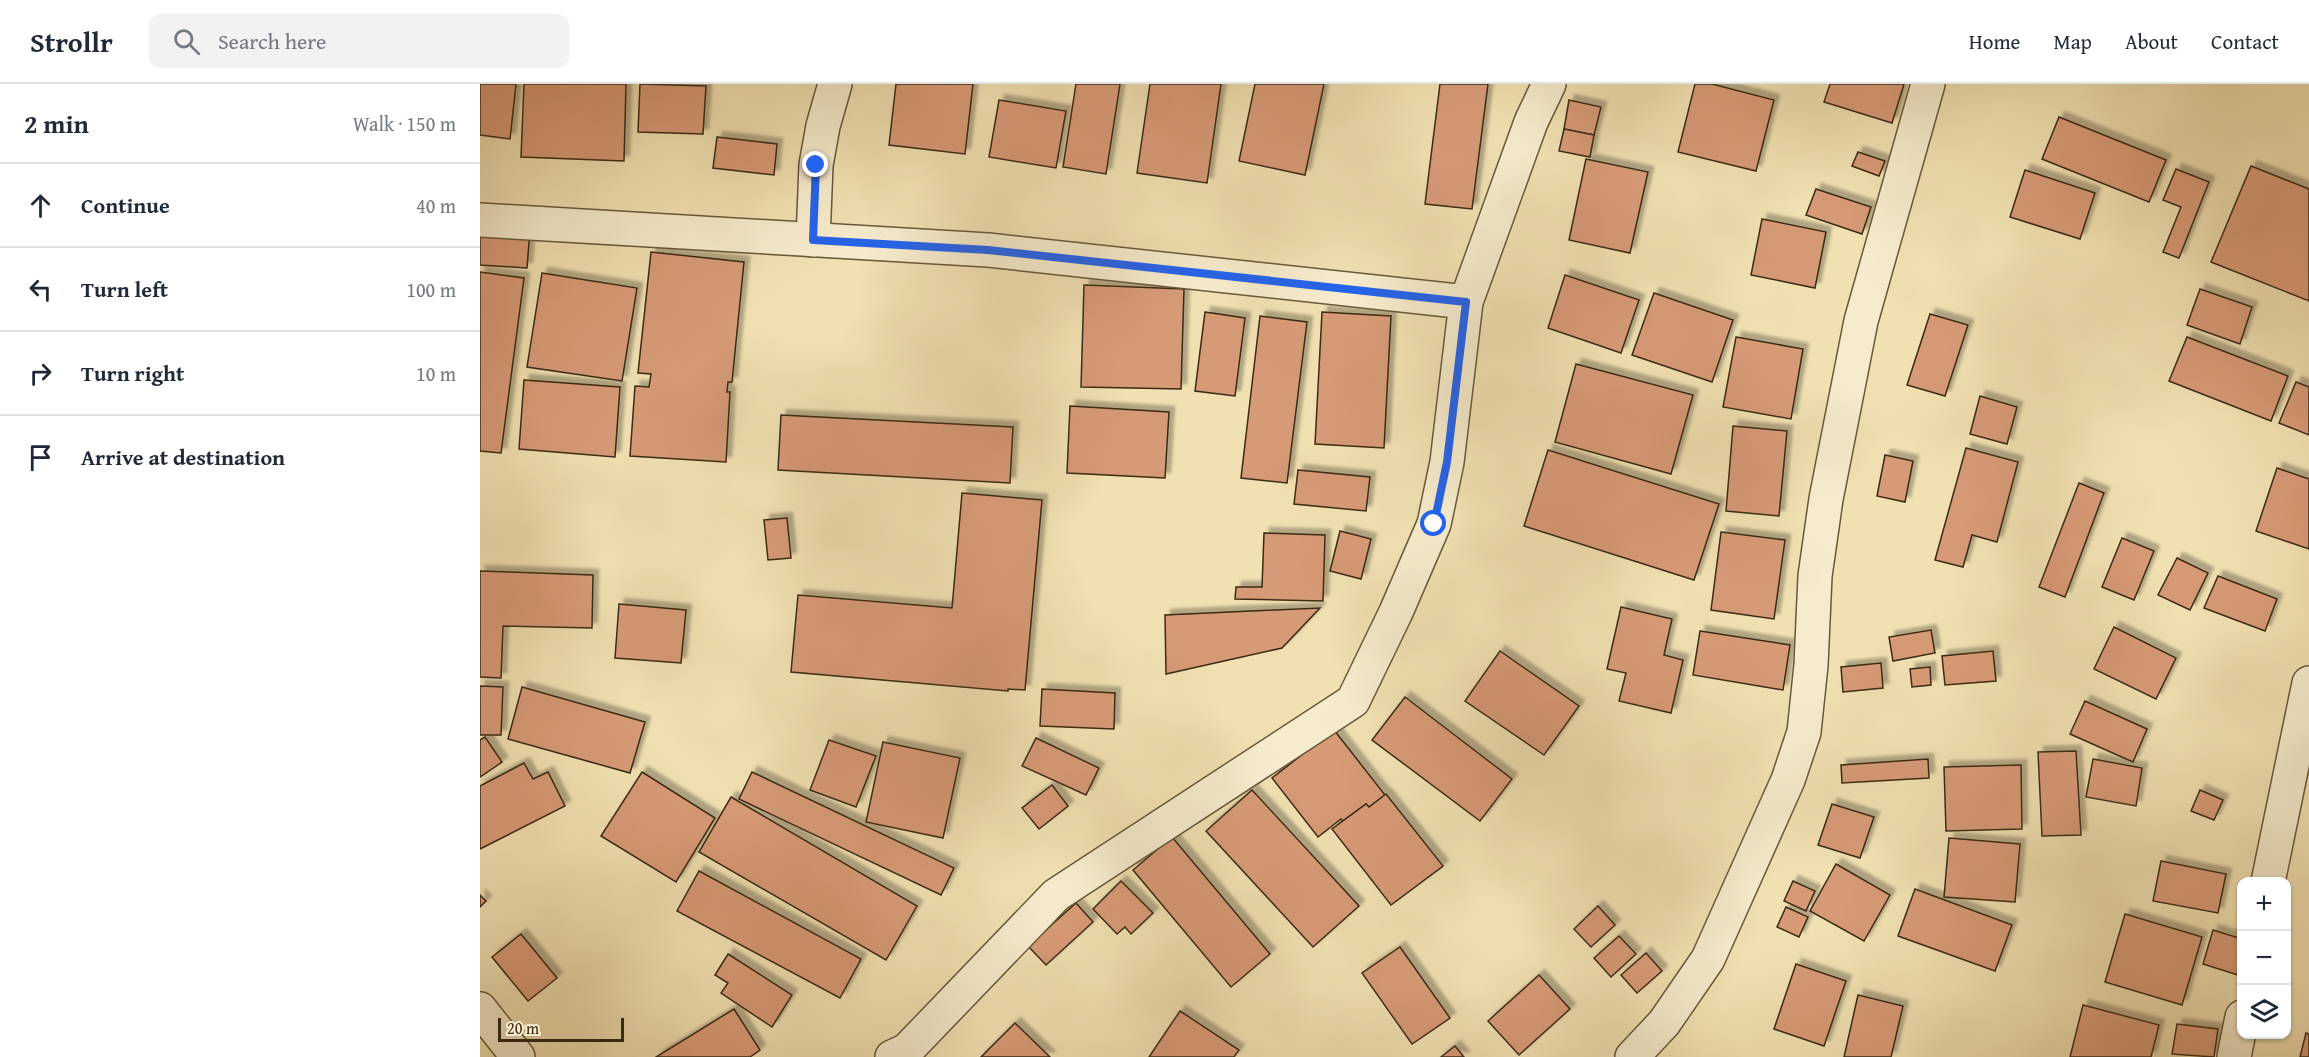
<!DOCTYPE html>
<meta charset="utf-8">
<style>
body{margin:0;font-family:"Gentium Book Plus",serif;background:#f2f2f3;color:#1f2937}
.controls{position:absolute;right:18px;bottom:18px;display:grid;overflow:hidden;border-radius:12px;box-shadow:0 2px 4px #0004}
.controls button{width:54px;height:54px;display:grid;place-items:center;padding:0;border:0;border-bottom:2px solid #e0e1e3;background:#fff;color:#1f2937;font:30px sans-serif}
.scale{position:absolute;left:18px;bottom:15px;width:126px;box-sizing:border-box;padding-left:6px;border:3px solid #3b2a12;border-top:0;font-size:16px;line-height:21px;white-space:nowrap;color:#3b2a12;-webkit-text-stroke:4px #f6eccd;paint-order:stroke}
.stop{position:absolute;width:18px;height:18px;margin:-14px;border:4px solid #2563eb;border-radius:50%;background:#fff}
.stop.end{background:#2563eb;border-color:#fff;box-shadow:0 2px 6px #0008}
.list{margin:0;padding:0;list-style:none}
h2{display:flex;justify-content:space-between;align-items:center;height:78px;margin:0;padding:0 24px;font-size:26px}
h2 small{font-size:20px;font-weight:400;color:#747a83}
.list li{display:grid;grid-template-columns:39px 1fr auto;gap:18px;align-items:center;box-sizing:border-box;height:84px;padding:0 24px;border-top:2px solid #e0e1e3}
.list b{display:block;font-size:22px;white-space:nowrap}
.list em{font-size:20px;font-style:normal;color:#747a83}
.icon{flex:none;width:33px;height:33px;fill:none;stroke:currentColor;stroke-width:2;stroke-linecap:round;stroke-linejoin:round}
.map{position:relative;flex:none;width:1829px;height:973px;overflow:hidden}
header{display:flex;align-items:center;gap:36px;box-sizing:border-box;height:84px;padding:0 30px;background:#fff;border-bottom:2px solid #e0e1e3}
header strong{font-size:28px}
nav{display:flex;gap:33px;margin-inline-start:auto;font-size:21px}
.search{width:420px;height:54px;background:#f2f2f3;display:flex;align-items:center;gap:15px;box-sizing:border-box;padding:0 21px;border-radius:12px;color:#747a83;font-size:22px}
main{display:flex}
aside{flex:1;background:#fff}
.map>svg:first-child{display:block}
.building{fill:#d79a77;stroke:#3b2a12;stroke-width:1.5;filter:url(#shadow)}
.lines{fill:none;stroke-linecap:round;stroke-linejoin:round}
.street-casing{stroke:#68583a;stroke-width:36}
.street{stroke:#f6eccd;stroke-width:33}
.route{stroke:#2563eb;stroke-width:8}
</style>
<header>
<strong>Strollr</strong>
<div class="search"><svg class="icon" aria-label="search" viewBox="0 0 24 24"><circle cx="10" cy="10" r="6"/><path d="M15 15l6 6"/></svg>Search here</div>
<nav><a>Home</a><a>Map</a><a>About</a><a>Contact</a></nav>
</header>
<main>
<aside>
<h2>2 min<small>Walk · 150 m</small></h2>
<ul class="list">
<li><svg class="icon" aria-label="ahead" viewBox="0 0 24 24"><path d="M12 20V5M6 11l6-6 6 6"/></svg><div><b>Continue</b></div><em>40 m</em></li>
<li><svg class="icon" aria-label="left" viewBox="0 0 24 24"><path d="M17 20v-9H6M10 6l-5 5 5 5"/></svg><div><b>Turn left</b></div><em>100 m</em></li>
<li><svg class="icon" aria-label="right" viewBox="0 0 24 24"><path d="M7 20v-9h11M14 6l5 5-5 5"/></svg><div><b>Turn right</b></div><em>10 m</em></li>
<li><svg class="icon" aria-label="arrive" viewBox="0 0 24 24"><path d="M6 21V4h12l-3 4 3 4H6"/></svg><div><b>Arrive at destination</b></div></li>
</ul>
</aside>
<div class="map">
<svg width="1829" height="973" viewBox="0 0 1829 973">
<defs>
<filter id="shadow"><feDropShadow dx="5.5" dy="-5.5" stdDeviation="1.5" flood-color="#0004"/></filter>
</defs>
<rect width="100%" height="100%" fill="#f1e1b2"/>
<filter id="stains"><feTurbulence type="fractalNoise" baseFrequency=".00333" numOctaves="4"/><feColorMatrix values="0 0 0 0 .2 0 0 0 0 .09 0 0 0 0 .02 0 0 0 .5 -.17"/></filter>
<radialGradient id="worn" r=".72"><stop offset=".6" stop-color="#630" stop-opacity="0"/><stop offset="1" stop-color="#630" stop-opacity=".3"/></radialGradient>
<g class="building">
<path d="M0 0H36L30 55 0 51Z"/>
<path d="M44 0H146L144 77 41 73Z"/>
<path d="M160 0 226 2 223 50 158 48Z"/>
<path d="M416 0H493L485 70 409 61Z"/>
<path d="M596 0H640L626 90 583 83Z"/>
<path d="M670 0H741L727 99 657 89Z"/>
<path d="M775 0H844L825 91 759 77Z"/>
<path d="M960 0H1008L992 125 945 120Z"/>
<path d="M1215 0H1232L1294 16 1276 87 1198 68Z"/>
<path d="M1350 0H1424L1412 39 1344 18Z"/>
<path d="M519 16 586 27 576 84 509 73Z"/>
<path d="M1089 16 1121 23 1114 51 1084 45Z"/>
<path d="M1579 33 1686 76 1669 118 1562 75Z"/>
<path d="M1084 45 1114 51 1110 73 1079 67Z"/>
<path d="M237 53 297 60 294 91 233 84Z"/>
<path d="M1378 68 1405 77 1399 92 1372 82Z"/>
<path d="M1106 75 1168 88 1150 169 1089 156Z"/>
<path d="M1771 82 1829 105V217L1731 178Z"/>
<path d="M1696 85 1729 98 1699 174 1683 168 1701 123 1683 116Z"/>
<path d="M1545 86 1615 109 1600 155 1530 133Z"/>
<path d="M1336 105 1391 123 1382 150 1326 131Z"/>
<path d="M1282 135 1346 148 1335 204 1271 191Z"/>
<path d="M0 142 50 146 47 184 0 181Z"/>
<path d="M171 168 264 178 252 298H248L247 308H250L246 378 150 372 155 302 169 303 171 290 158 289Z"/>
<path d="M0 188 44 194 21 369 0 367Z"/>
<path d="M62 189 157 204 142 297 47 283Z"/>
<path d="M1085 191 1159 216 1141 269 1068 244Z"/>
<path d="M604 201 704 205 701 305 601 303Z"/>
<path d="M1720 205 1772 223 1760 260 1707 241Z"/>
<path d="M1174 209 1253 236 1232 298 1152 271Z"/>
<path d="M725 228 765 234 755 312 715 307Z"/>
<path d="M842 228 911 232 904 364 835 360Z"/>
<path d="M1450 230 1488 241 1465 312 1427 301Z"/>
<path d="M780 232 827 238 807 399 761 394Z"/>
<path d="M1256 253 1323 265 1311 335 1243 323Z"/>
<path d="M1707 253 1808 292 1791 337 1689 297Z"/>
<path d="M1096 280 1213 311 1191 390 1075 358Z"/>
<path d="M44 296 140 303 135 373 39 365Z"/>
<path d="M1816 298 1829 303V351L1799 339Z"/>
<path d="M1500 312 1537 323 1527 360 1490 350Z"/>
<path d="M590 322 689 328 685 394 587 389Z"/>
<path d="M301 331 533 343 530 399 298 386Z"/>
<path d="M1253 342 1307 347 1299 432 1246 427Z"/>
<path d="M1486 364 1538 378 1517 458 1492 451 1483 483 1455 476Z"/>
<path d="M1068 366 1239 420 1214 496 1044 442Z"/>
<path d="M1405 371 1433 377 1425 418 1397 412Z"/>
<path d="M1797 384 1829 395V465L1776 447Z"/>
<path d="M818 386 890 393 886 427 814 420Z"/>
<path d="M1599 399 1624 409 1585 513 1559 503Z"/>
<path d="M482 409 562 416 545 606 528 605V607L311 588 318 511 472 524Z"/>
<path d="M307 434 311 474 288 476 284 436Z"/>
<path d="M860 447 891 455 881 495 850 487Z"/>
<path d="M1241 448 1305 456 1294 535 1231 526Z"/>
<path d="M784 449 845 451 843 517 755 515 756 503H782Z"/>
<path d="M1642 454 1674 467 1654 516 1622 503Z"/>
<path d="M1697 474 1728 489 1710 526 1678 511Z"/>
<path d="M0 487 113 491 112 544 23 542 21 594 0 593Z"/>
<path d="M1738 492 1797 515 1785 547 1724 524Z"/>
<path d="M139 520 206 526 201 579 135 574Z"/>
<path d="M1141 523 1192 535 1184 571 1203 576 1191 629 1139 617 1146 589 1127 585Z"/>
<path d="M840 524 802 564 686 590 685 531Z"/>
<path d="M1634 543 1696 574 1676 615 1614 585Z"/>
<path d="M1451 546 1455 569 1413 577 1409 553Z"/>
<path d="M1220 547 1310 561 1303 606 1213 591Z"/>
<path d="M1020 567 1099 622 1064 671 985 617Z"/>
<path d="M1513 567 1516 597 1465 601 1462 572Z"/>
<path d="M1401 579 1403 604 1363 608 1361 583Z"/>
<path d="M1450 583 1451 601 1432 603 1430 585Z"/>
<path d="M0 602 23 603 21 651H0Z"/>
<path d="M42 603 165 638 150 689 28 655Z"/>
<path d="M562 605 635 609 634 645 560 642Z"/>
<path d="M925 613 1032 695 1000 737 892 656Z"/>
<path d="M1605 617 1667 645 1653 678 1590 650Z"/>
<path d="M854 646 905 711 889 723 886 720 863 737 861 735 838 753 792 694Z"/>
<path d="M5 653 22 678 0 693V656Z"/>
<path d="M556 654 619 684 606 711 542 682Z"/>
<path d="M349 656 396 672 376 723 330 706Z"/>
<path d="M403 658 480 674 463 754 386 738Z"/>
<path d="M1596 667 1601 751 1562 752 1558 668Z"/>
<path d="M1448 675 1449 694 1362 699 1361 681Z"/>
<path d="M1613 675 1662 684 1656 722 1606 713Z"/>
<path d="M44 679 53 695 68 688 85 722 0 765V702Z"/>
<path d="M1541 681 1542 745 1466 747 1464 683Z"/>
<path d="M162 688 235 734 196 798 121 752Z"/>
<path d="M272 688 474 784 461 811 259 715Z"/>
<path d="M572 701 588 722 559 745 542 724Z"/>
<path d="M772 706 879 822 833 863 726 747Z"/>
<path d="M1720 706 1743 716 1734 736 1711 727Z"/>
<path d="M906 710 963 782 911 821 852 745 886 720 889 723Z"/>
<path d="M251 713 437 822 406 876 219 768Z"/>
<path d="M1352 720 1394 733 1380 774 1338 761Z"/>
<path d="M692 753 790 870 751 903 653 786Z"/>
<path d="M1469 754 1540 760 1535 818 1464 813Z"/>
<path d="M1681 777 1746 790 1738 829 1673 817Z"/>
<path d="M1356 780 1410 811 1384 857 1330 827Z"/>
<path d="M219 787 381 875 360 914 197 827Z"/>
<path d="M641 797 673 829 651 850 645 843 637 850 613 825Z"/>
<path d="M1313 797 1335 807 1326 827 1304 817Z"/>
<path d="M1435 805 1532 841 1515 887 1418 852Z"/>
<path d="M0 811 6 817 0 823Z"/>
<path d="M596 819 613 838 566 881 548 862Z"/>
<path d="M1118 822 1135 841 1111 863 1094 845Z"/>
<path d="M1306 823 1328 833 1319 853 1297 843Z"/>
<path d="M1645 830 1722 853 1702 921 1625 898Z"/>
<path d="M1733 846 1762 855V877L1758 891 1723 880Z"/>
<path d="M41 850 77 894 48 917 12 873Z"/>
<path d="M1139 852 1156 870 1131 893 1114 874Z"/>
<path d="M920 863 970 934 932 960 882 889Z"/>
<path d="M1166 869 1182 887 1157 909 1141 891Z"/>
<path d="M248 870 312 911 292 943 241 909 248 899 235 891Z"/>
<path d="M1316 880 1366 897 1344 962 1294 945Z"/>
<path d="M1059 891 1090 925 1039 971 1008 937Z"/>
<path d="M1378 911 1423 922 1411 973H1364Z"/>
<path d="M1603 921 1679 941 1671 973H1590Z"/>
<path d="M254 925 280 966 270 973H176Z"/>
<path d="M700 927 759 966 754 973H669Z"/>
<path d="M535 939 570 973H501Z"/>
<path d="M1697 940 1738 945 1734 973 1692 970Z"/>
<path d="M1826 949 1829 950V973H1820Z"/>
<path d="M975 962 984 973H961Z"/>
</g>
<g class="lines">
<g class="street-casing">
<g id="street">
<path d="M0 136 508 166 986 218"/>
<path d="M333 156 336 81 343 42 355 0"/>
<path d="M1788 798 1829 599"/>
<path d="M0 925 38 973"/>
<path d="M412 973 427 966 576 811 873 617 916 528 954 440 967 378 986 218 1051 38 1069 0"/>
<path d="M1152 973 1184 939 1228 875 1308 696 1324 648 1331 581 1335 492 1346 415 1381 237 1448 0"/>
<path d="M1754 973 1762 933"/>
</g>
</g>
<use href="#street" class="street"/>
</g>
<g class="lines">
<path class="route" d="M336 81 333 156 508 166 986 218 967 378 954 440"/>
</g>
<rect width="100%" height="100%" filter="url(#stains)"/>
<rect width="100%" height="100%" fill="url(#worn)"/>
</svg>
<div class="controls">
<button>+</button>
<button>−</button>
<button><svg class="icon" aria-label="layers" viewBox="0 0 24 24"><path d="M12 4l9 5-9 5-9-5zM3 14l9 5 9-5"/></svg></button>
</div>
<div class="scale">20 m</div>
<div class="stop" style="left:954px;top:440px"></div>
<div class="stop end" style="left:336px;top:81px"></div>
</div>
</main>
